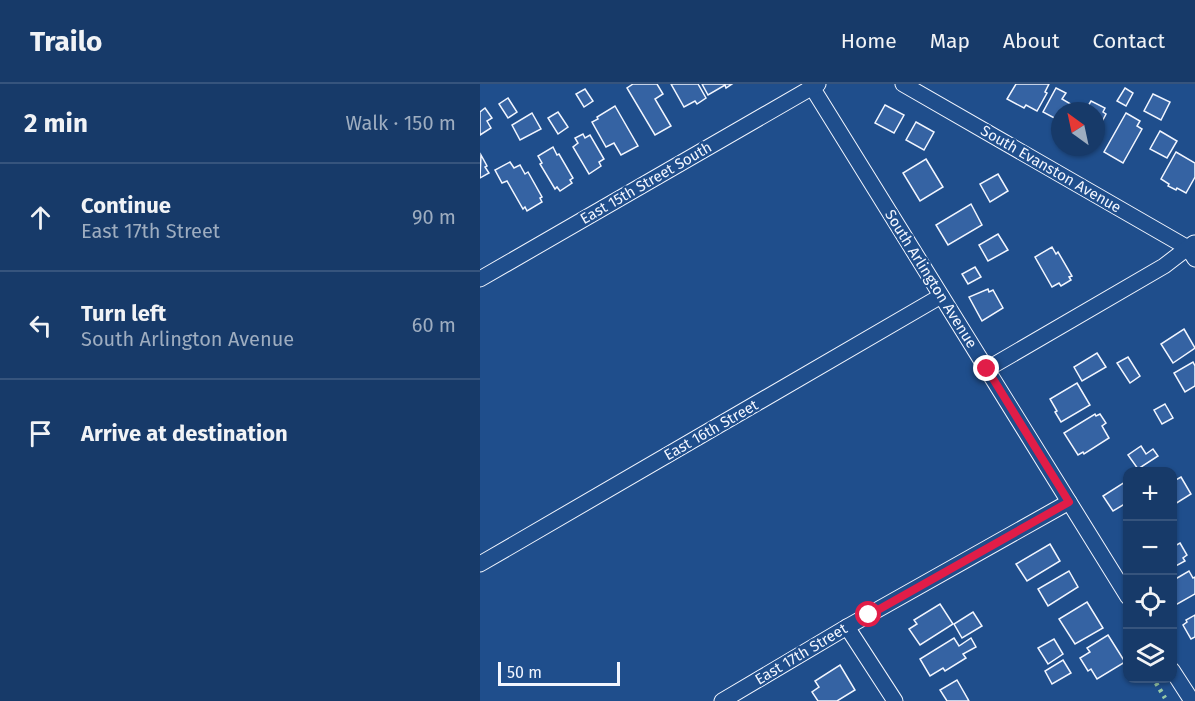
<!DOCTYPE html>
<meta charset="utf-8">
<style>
body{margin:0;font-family:"Fira Sans",sans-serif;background:#20416f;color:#f1f3f6}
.controls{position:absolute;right:18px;bottom:18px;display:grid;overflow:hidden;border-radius:12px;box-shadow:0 2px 4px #0004}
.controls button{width:54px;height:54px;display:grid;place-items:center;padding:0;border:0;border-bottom:2px solid #36547d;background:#173a69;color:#f1f3f6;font:30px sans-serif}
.compass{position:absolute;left:571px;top:18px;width:54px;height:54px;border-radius:50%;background:#173a69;box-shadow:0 2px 4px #0004;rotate:327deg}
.scale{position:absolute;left:18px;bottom:15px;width:122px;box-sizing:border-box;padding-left:6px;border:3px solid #f2f6ff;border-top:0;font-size:16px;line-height:21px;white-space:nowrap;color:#f2f6ff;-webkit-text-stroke:4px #1f4e8c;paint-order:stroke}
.stop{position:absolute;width:18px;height:18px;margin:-14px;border:4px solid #e11d48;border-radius:50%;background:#fff}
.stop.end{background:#e11d48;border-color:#fff;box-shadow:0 2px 6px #0008}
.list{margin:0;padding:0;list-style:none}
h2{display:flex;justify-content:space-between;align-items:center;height:78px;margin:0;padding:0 24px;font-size:26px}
h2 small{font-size:20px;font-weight:400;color:#9eadc0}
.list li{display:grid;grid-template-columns:39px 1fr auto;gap:18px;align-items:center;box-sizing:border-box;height:108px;padding:0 24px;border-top:2px solid #36547d}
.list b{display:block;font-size:22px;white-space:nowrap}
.list p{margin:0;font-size:20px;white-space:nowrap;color:#9eadc0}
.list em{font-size:20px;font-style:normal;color:#9eadc0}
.icon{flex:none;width:33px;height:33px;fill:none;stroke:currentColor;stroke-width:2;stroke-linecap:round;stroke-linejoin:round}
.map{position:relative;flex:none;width:715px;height:617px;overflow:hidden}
header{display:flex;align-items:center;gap:36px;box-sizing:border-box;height:84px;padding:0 30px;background:#173a69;border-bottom:2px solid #36547d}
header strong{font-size:28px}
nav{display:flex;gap:33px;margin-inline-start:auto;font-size:21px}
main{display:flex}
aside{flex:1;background:#173a69}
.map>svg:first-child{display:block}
.building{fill:#3563a3;stroke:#f2f6ff;stroke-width:1.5}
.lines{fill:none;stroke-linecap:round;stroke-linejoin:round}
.street-casing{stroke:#f2f6ff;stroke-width:17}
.street{stroke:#1f4e8c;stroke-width:15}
.hedge{stroke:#97c8a6;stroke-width:4.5;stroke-dasharray:3 4.5;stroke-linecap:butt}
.route{stroke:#e11d48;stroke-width:8}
.labels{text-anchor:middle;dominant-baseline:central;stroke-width:4.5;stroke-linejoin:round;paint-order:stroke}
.street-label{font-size:15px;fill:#f2f6ff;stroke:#1f4e8c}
</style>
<header>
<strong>Trailo</strong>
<nav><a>Home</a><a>Map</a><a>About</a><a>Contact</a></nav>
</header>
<main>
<aside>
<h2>2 min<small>Walk · 150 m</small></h2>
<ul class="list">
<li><svg class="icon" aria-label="ahead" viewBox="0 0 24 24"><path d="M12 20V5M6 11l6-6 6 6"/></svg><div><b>Continue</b><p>East 17th Street</p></div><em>90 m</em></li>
<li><svg class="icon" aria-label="left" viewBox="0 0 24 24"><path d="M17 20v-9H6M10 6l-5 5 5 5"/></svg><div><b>Turn left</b><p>South Arlington Avenue</p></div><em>60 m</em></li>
<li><svg class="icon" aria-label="arrive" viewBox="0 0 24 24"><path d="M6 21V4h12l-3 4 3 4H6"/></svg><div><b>Arrive at destination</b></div></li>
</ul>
</aside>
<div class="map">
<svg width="715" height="617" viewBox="0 0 715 617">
<rect width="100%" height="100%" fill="#1f4e8c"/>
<g class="building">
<path d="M153 0H177L183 10 175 15 191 42 175 51 147 4Z"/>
<path d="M191 0H218L226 14 217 20 215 17 204 23Z"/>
<path d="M222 0H252L246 4 245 1 228 11Z"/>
<path d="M536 0H569L565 8 567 9 557 27 546 21 544 24 527 15Z"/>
<path d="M576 4 586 9 582 15 594 22 591 27H580V37L563 28Z"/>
<path d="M645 4 653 9 646 22 637 17Z"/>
<path d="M105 5 113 17 104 23 96 10Z"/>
<path d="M673 10 690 18 681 36 664 27Z"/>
<path d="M28 14 37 28 28 34 19 20Z"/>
<path d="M611 17 625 24 623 28 626 30 616 49V27H605Z"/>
<path d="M405 21 424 31 414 49 395 39Z"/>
<path d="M135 22 158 62 141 71 134 59 126 63 112 38 118 35 117 33Z"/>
<path d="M5 24 12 34 7 37 11 44 0 51V28Z"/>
<path d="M78 28 88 43 78 50 68 34Z"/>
<path d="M52 29 61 45 40 56 32 41Z"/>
<path d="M646 29 660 37 657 42 662 45 643 79 624 68Z"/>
<path d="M436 38 454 48 444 66 426 56Z"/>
<path d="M680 47 697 57 687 74 670 65Z"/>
<path d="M103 50 105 54 110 51 124 75 119 78 121 82 109 90 93 63 98 59 95 54Z"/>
<path d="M73 63 77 71 79 70 93 94 90 96 92 99 80 107 77 103 75 105 60 80 62 79 58 72Z"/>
<path d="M696 68 715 79V93L706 109 697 104 696 106 688 102 689 100 681 95Z"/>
<path d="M1 71 7 82 5 83 9 89 0 94Z"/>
<path d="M446 75 463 103 440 117 423 89Z"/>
<path d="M30 78 34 84 40 81 45 90 48 88 62 113 60 114 62 118 47 127 45 123 43 125 27 97 22 99 15 86Z"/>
<path d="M518 90 528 107 510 118 500 100Z"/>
<path d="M491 120 502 141 468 161 456 141Z"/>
<path d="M518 150 528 166 508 177 499 161Z"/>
<path d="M572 163 576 170 578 168 592 192 589 193 591 196 581 202 579 199 572 203 555 173Z"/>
<path d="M495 183 501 193 488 200 482 190Z"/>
<path d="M508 205 509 208 513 206 523 224 502 237 489 213Z"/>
<path d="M704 245 715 264 693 279 681 260Z"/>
<path d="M617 269 626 283 602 297 594 283Z"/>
<path d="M648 273 660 292 650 299 637 279Z"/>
<path d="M713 278 715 282V302L705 308 694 289Z"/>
<path d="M597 299 610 321 581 338 575 328 577 327 570 315Z"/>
<path d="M685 320 693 334 682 340 674 326Z"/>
<path d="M615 330 616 332 620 330 626 339 622 342 629 354 604 370 603 368 598 371 584 349Z"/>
<path d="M661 362 666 370 673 365 678 372 658 385 648 371Z"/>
<path d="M701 393 711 410 695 420 692 416V398Z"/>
<path d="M648 396V418L633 427 623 412Z"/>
<path d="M700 459 707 471 703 474 705 477 692 484V461L694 460 695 462Z"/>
<path d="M570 460 580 477 547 497 536 480Z"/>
<path d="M589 487 598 503 568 522 558 505Z"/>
<path d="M709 487 713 494 715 493V510L692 523V497Z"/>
<path d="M607 518 623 544 595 560 579 535Z"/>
<path d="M460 520 473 540 440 561 429 545 437 540 434 536Z"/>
<path d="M493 528 502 542 482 554 474 540Z"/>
<path d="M715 531V553L711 555 703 541 707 538 706 536Z"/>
<path d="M628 551 645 578 617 595 611 585 608 587 600 574 610 568 607 564Z"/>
<path d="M474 554 479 562 491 554 496 563 483 570 486 574 465 587 463 584 450 592 440 575Z"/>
<path d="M574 555 583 570 568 580 558 564Z"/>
<path d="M583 576 591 589 572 600 565 587Z"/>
<path d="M360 581 375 606 357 617H338L332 608 339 603 335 597Z"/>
<path d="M477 596 489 617H467L460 606Z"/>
</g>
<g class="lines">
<g class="street-casing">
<g id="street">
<path d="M330 0 648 513"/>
<path d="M423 0 708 164 715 175"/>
<path d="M0 195 338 0"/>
<path d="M507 285 684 182 714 159"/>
<path d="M0 480 461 212"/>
<path d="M367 543 415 617"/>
<path d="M692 586 712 617"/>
<path d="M242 617 367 543 589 418"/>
</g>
</g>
<use href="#street" class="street"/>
<path class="hedge" d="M676 599 685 614"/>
</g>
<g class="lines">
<path class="route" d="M389 531 589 418 507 285"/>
</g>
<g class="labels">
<g class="street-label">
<text transform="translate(571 85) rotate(30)">South Evanston Avenue</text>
<text transform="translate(166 99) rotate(-30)">East 15th Street South</text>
<text transform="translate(451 195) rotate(58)">South Arlington Avenue</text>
<text transform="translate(231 346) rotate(-30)">East 16th Street</text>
<text transform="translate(321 570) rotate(-31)">East 17th Street</text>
</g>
</g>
</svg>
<div class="controls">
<button>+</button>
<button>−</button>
<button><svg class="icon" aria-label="locate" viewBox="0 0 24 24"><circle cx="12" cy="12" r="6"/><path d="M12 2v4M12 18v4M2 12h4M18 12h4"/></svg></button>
<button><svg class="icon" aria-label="layers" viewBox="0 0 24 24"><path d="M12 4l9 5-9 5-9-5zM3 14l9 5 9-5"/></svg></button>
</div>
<svg class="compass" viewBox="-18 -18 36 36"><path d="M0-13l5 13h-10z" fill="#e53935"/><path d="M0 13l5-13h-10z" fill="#9eadc0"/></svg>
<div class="scale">50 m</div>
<div class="stop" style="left:389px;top:531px"></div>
<div class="stop end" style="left:507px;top:285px"></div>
</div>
</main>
